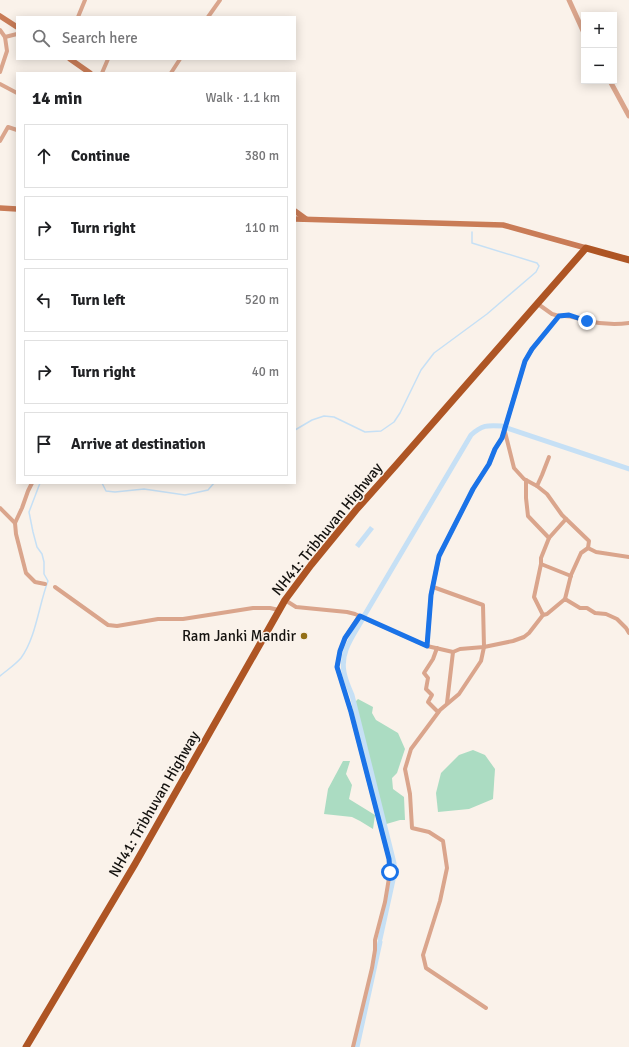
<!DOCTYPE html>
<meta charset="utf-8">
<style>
body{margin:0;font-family:Signika,sans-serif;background:#f6f6f6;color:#202124}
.controls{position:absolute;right:12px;top:12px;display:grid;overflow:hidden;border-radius:0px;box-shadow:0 2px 10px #0003}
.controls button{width:36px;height:36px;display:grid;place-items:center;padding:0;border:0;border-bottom:1px solid #e0e0e0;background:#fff;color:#202124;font:20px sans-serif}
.stop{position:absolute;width:12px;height:12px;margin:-9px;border:3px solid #1a73e8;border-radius:50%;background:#fff}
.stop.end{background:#1a73e8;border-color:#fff;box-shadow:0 1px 4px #0008}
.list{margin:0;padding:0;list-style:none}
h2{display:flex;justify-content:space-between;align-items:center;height:52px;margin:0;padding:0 16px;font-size:17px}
h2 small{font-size:13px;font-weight:400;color:#757577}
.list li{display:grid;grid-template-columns:26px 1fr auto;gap:12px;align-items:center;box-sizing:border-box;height:64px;margin:0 8px 8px;padding:0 8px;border:1px solid #e0e0e0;border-radius:0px}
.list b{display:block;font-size:15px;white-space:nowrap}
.list em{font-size:13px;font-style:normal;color:#757577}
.icon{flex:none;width:22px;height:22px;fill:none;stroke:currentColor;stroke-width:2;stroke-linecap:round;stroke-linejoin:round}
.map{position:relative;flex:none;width:629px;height:1047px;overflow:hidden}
.search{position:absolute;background:#fff;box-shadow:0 2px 10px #0003;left:16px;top:16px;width:280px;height:44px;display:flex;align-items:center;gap:10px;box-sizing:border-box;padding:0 14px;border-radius:0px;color:#757577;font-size:15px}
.panel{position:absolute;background:#fff;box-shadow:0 2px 10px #0003;left:16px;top:72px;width:280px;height:412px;border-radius:0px}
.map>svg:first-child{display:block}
.green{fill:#abdcc2}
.water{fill:#c6e0f5}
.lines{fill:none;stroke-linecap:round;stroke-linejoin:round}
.stream{stroke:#c6e0f5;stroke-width:1.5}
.canal{stroke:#c6e0f5;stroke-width:5}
.minor{stroke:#daa58c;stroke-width:4}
.tertiary{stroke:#daa58c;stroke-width:5}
.secondary{stroke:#c97c57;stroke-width:5.5}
.trunk{stroke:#ae5524;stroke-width:7}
.route{stroke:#1a73e8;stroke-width:5}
.poi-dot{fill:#936f17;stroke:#faf2ea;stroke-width:1.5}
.labels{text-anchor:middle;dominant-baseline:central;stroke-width:3;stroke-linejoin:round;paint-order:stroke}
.street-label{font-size:15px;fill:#151310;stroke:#faf2ea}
.poi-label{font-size:15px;fill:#151310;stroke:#faf2ea;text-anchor:end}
</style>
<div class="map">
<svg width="629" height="1047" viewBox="0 0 629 1047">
<rect width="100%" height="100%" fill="#faf2ea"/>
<g class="green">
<path d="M358 699 373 707 372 713 376 720 398 733 405 749 397 773 392 778 393 789 404 797 405 820H400L383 825 352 705Z"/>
<path d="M473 750 485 755 495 769 493 799 469 809 438 812 436 793 441 773 459 755Z"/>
<path d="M343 761H350L346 774 352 785 349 799 375 815 373 829 360 821 352 817 324 814 328 789Z"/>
</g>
<path class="water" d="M370 526 374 529 359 548 355 545Z"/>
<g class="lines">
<g class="stream">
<path d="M295 430 312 420 324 416 334 417 365 432 381 431 394 422 400 413 421 370 434 353 487 314 536 272 539 266 537 263 472 243V232"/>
<path d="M102 483 106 491 115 492 144 489 185 495 208 490 214 483"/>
<path d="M0 676C7 670 15 665 21 658 36 638 39 604 48 581L44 574V562L42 554 37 547 33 532 29 512 40 483"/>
</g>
<g class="canal">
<path d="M507 428 629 469"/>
<path d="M364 616 471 435C482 425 487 425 502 426"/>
<path d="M362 620C353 636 340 652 344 672 345 679 349 688 352 695L394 863 393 880 380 939"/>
<path d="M357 1047 380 942"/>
</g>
<g class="minor">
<path d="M78 17 85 0"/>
<path d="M208 17 220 0"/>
<path d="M0 30 5 37 7 51 0 72"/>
<path d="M5 37 17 34"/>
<path d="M102 73 108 59"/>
<path d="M171 73 180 59"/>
<path d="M0 84 17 93"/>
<path d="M0 141 8 127 17 130"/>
<path d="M559 316C571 315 575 318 587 321 601 324 615 325 629 323"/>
<path d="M505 432 514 468 524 479 537 486 547 494 562 515 589 541 588 548 581 553 571 575 565 599"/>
<path d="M526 480V498L528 516 549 538"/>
<path d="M32 483 28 491 22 508 15 523 16 534 26 573 35 582 45 584"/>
<path d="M537 486 542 475 549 457"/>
<path d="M0 508 15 523"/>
<path d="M588 548 596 552 629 557"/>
<path d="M541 564 571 576"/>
<path d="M55 587 108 625 117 626 158 619H183L253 608H270L279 610"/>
<path d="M433 587 483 605 484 647 481 661 459 694 440 710 411 749 405 769 410 794 412 828 429 832 443 841 447 868 440 901 423 955 426 968 486 1008"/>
<path d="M285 600 296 607 347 612 355 614 427 646 453 652 460 649 484 647 513 641 524 637 529 633 543 615 547 614 565 599 580 608H587L595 613 606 614 617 619 626 628 629 633"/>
<path d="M543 615 534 597 541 564V558L549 538 566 519"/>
<path d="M427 646 431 595 439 556 473 489 489 464 495 449 502 438 525 361 532 349 559 316 552 314 538 304"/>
<path d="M437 648 433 659 424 673 428 678 426 689 432 695 428 702 438 712"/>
<path d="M447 703 453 652"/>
<path d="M353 1047 372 968 375 950V940L385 902 390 872 389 859 351 712 337 667 340 651 345 638 359 616"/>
</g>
<g class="tertiary">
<path d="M569 0 584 33"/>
<path d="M610 81 629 116"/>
</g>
<g class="secondary">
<path d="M0 16 17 27"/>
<path d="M70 59 90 73"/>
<path d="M0 208 17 209"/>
<path d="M295 211 306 219"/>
<path d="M295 219 503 225 586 248"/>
</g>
<path class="trunk" d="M26 1047 135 864 285 600 311 565 356 510 397 464 586 248 629 260"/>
</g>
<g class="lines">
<path class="route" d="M390 872 389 859 351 712 337 667 340 651 345 638 360 616 427 646 431 595 439 556 473 489 489 464 495 449 502 438 525 361 532 349 559 316 569 315 587 321"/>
</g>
<circle class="poi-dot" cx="304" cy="636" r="4"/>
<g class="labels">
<g class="street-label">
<text transform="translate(327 529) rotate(-51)">NH41: Tribhuvan Highway</text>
<text transform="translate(154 804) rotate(-60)">NH41: Tribhuvan Highway</text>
</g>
<g class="poi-label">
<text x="296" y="636">Ram Janki Mandir</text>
</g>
</g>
</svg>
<div class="controls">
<button>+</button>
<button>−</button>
</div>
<div class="stop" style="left:390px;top:872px"></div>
<div class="stop end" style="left:587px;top:321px"></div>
<div class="search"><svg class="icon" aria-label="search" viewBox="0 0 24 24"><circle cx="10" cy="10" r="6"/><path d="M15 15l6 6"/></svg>Search here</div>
<section class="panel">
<h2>14 min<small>Walk · 1.1 km</small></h2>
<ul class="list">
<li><svg class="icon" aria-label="ahead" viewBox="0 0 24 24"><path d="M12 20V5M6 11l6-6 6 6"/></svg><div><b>Continue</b></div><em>380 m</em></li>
<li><svg class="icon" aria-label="right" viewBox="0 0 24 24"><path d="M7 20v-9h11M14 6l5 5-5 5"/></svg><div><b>Turn right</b></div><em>110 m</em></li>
<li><svg class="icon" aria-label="left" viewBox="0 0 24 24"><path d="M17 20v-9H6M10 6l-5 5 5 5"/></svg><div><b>Turn left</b></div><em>520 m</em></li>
<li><svg class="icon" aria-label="right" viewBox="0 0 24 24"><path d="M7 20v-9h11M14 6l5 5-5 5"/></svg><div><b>Turn right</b></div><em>40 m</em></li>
<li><svg class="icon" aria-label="arrive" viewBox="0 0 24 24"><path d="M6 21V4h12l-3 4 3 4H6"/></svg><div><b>Arrive at destination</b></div></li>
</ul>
</section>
</div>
